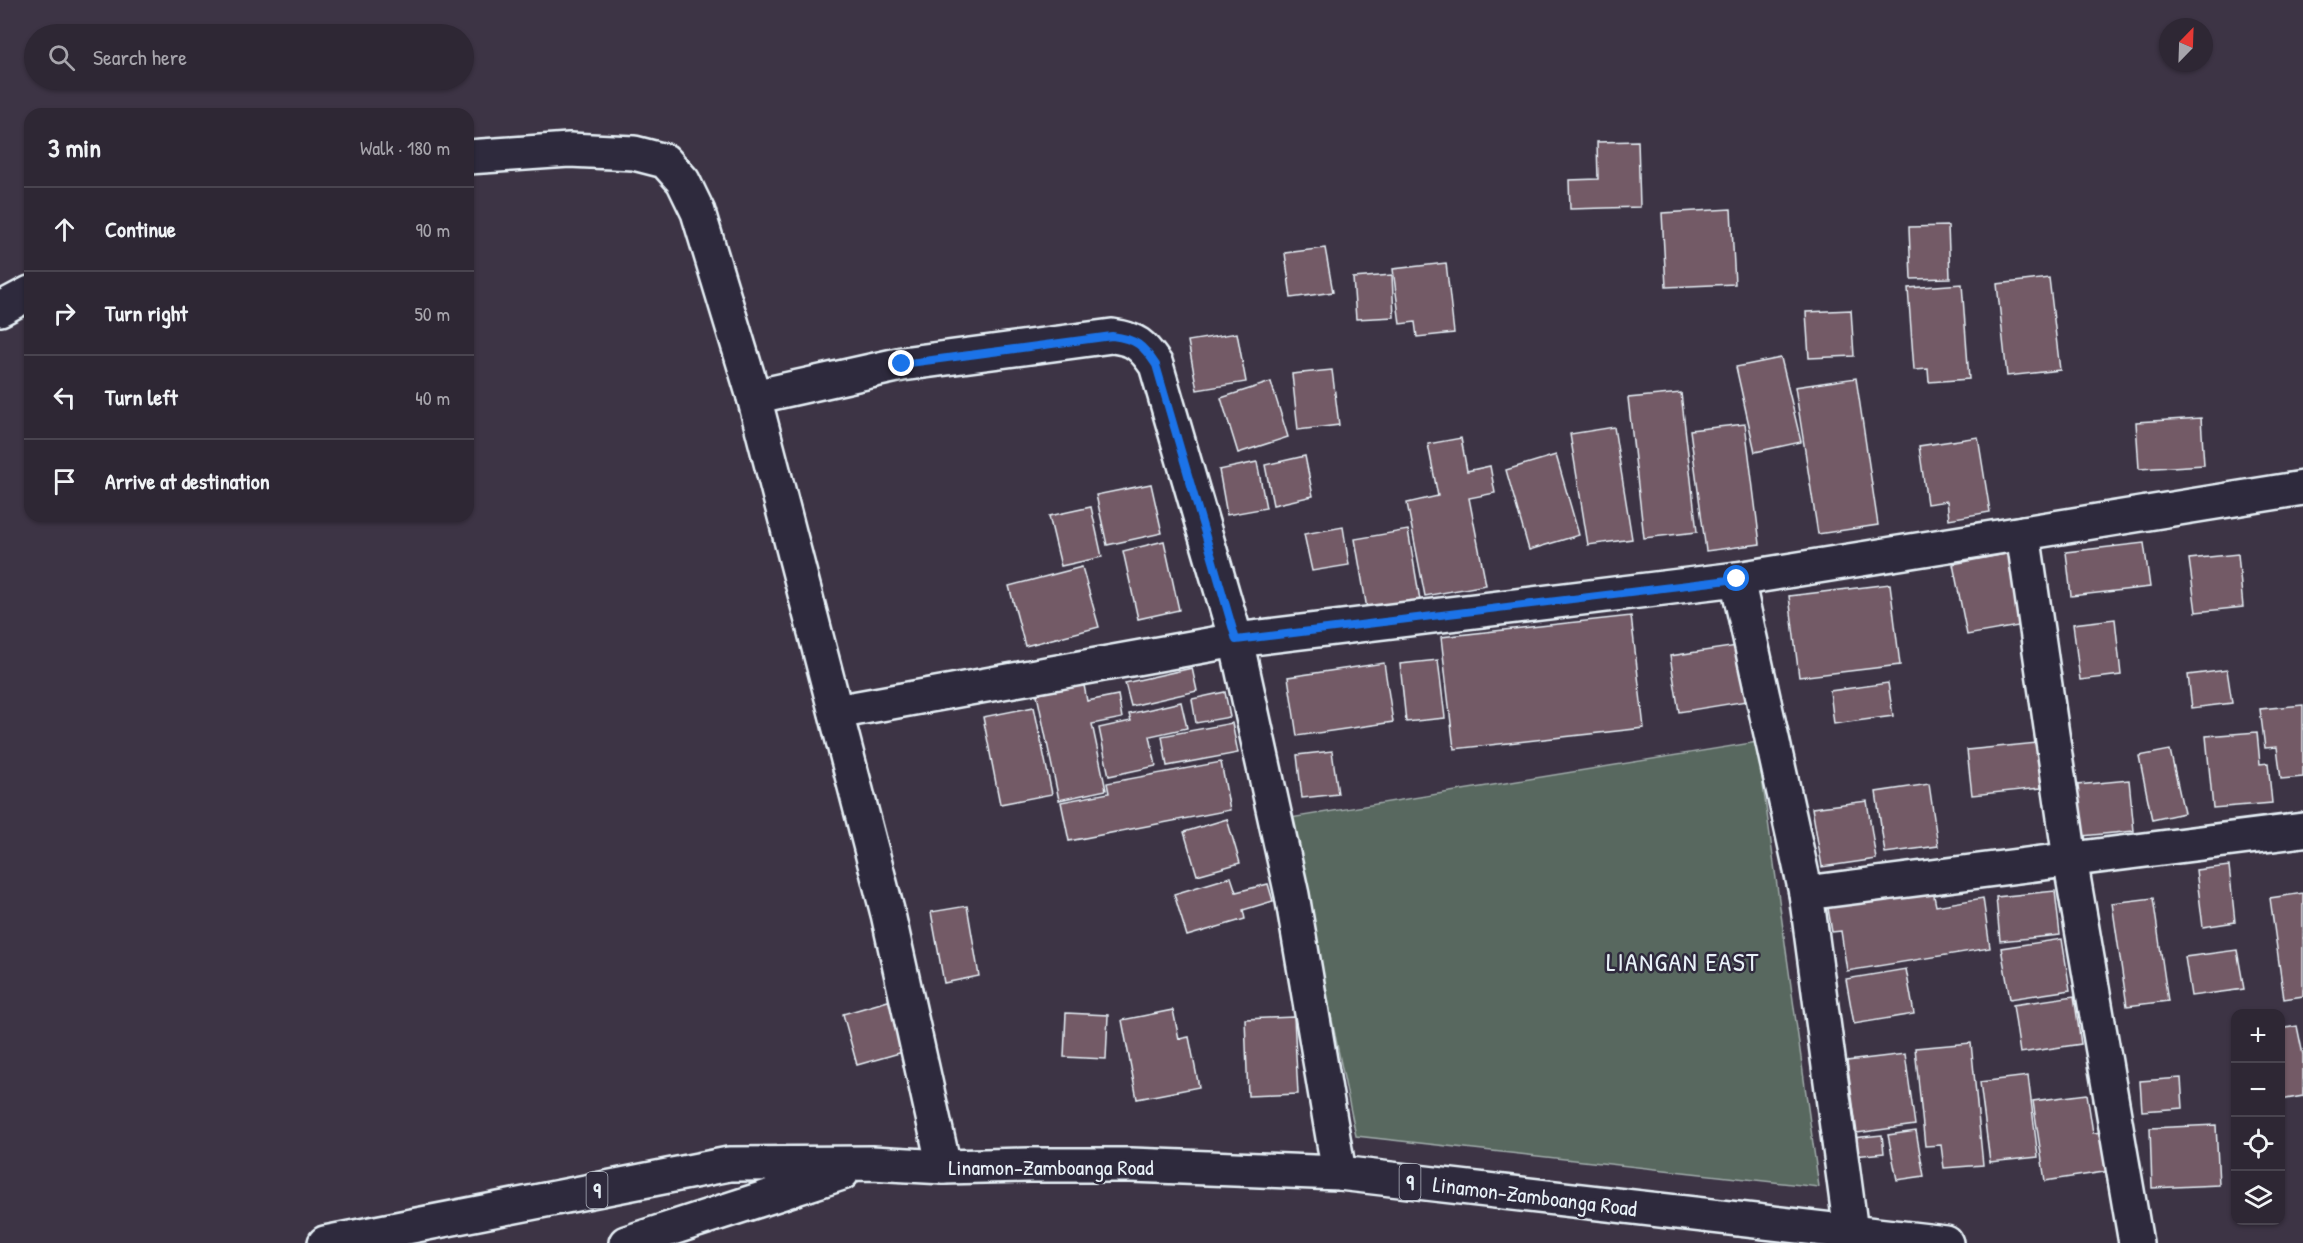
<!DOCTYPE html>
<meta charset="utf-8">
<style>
body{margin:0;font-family:"Patrick Hand",sans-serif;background:#3a3340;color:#f1f3f6}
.controls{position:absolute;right:18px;bottom:18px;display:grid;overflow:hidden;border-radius:12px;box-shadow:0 2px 4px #0004}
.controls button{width:54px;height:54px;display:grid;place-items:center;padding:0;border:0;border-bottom:2px solid #49444f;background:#2e2734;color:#f1f3f6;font:30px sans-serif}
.compass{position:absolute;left:2159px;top:18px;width:54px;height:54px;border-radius:50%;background:#2e2734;box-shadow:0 2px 4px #0004;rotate:23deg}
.stop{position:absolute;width:18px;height:18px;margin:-14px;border:4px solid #1a73e8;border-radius:50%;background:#fff}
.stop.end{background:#1a73e8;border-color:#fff;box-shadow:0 2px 6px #0008}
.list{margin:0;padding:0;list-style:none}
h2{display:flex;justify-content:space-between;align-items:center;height:78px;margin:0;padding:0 24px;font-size:26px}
h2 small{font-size:20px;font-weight:400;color:#a7a5ac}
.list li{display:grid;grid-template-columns:39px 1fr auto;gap:18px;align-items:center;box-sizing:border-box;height:84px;padding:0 24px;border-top:2px solid #49444f}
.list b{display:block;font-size:22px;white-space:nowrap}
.list em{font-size:20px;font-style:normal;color:#a7a5ac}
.icon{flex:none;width:33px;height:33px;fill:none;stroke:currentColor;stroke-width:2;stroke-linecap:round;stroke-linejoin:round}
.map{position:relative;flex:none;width:2303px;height:1243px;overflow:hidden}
.search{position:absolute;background:#2e2734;box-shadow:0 2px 4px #0004;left:24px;top:24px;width:450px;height:66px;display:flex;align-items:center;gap:15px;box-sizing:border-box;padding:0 21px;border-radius:33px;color:#a7a5ac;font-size:22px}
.panel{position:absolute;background:#2e2734;box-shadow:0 2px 4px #0004;left:24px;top:108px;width:450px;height:414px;border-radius:18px}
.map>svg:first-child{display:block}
.green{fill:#59675e;stroke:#a0acab;stroke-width:1.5}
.building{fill:#735a66;stroke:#e8f1f8;stroke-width:1.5}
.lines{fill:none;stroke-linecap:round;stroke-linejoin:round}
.minor-casing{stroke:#e8f1f8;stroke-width:38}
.trunk-casing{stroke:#e8f1f8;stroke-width:38}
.minor{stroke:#2f2a3d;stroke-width:33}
.trunk{stroke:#2f2a3d;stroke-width:33}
.route{stroke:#1a73e8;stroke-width:8}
.labels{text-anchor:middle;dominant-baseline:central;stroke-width:5;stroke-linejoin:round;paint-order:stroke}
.shield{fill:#2f2a3d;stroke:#b0b5c0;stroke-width:1.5}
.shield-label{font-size:21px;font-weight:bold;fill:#e8f1f8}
.street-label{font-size:22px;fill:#e8f1f8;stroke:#2f2a3d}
.quarter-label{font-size:26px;letter-spacing:1.5px;fill:#e8f1f8;stroke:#2f2a3d}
</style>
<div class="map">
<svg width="2303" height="1243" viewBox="0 0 2303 1243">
<rect width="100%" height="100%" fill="#3d3445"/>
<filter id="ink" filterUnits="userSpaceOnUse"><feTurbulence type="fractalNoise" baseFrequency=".0167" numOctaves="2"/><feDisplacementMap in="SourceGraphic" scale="12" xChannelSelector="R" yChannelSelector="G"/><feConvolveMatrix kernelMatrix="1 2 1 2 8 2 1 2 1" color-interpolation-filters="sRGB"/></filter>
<g filter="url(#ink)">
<path class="green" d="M1757 742 1819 1187 1356 1136 1290 818Z"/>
<g class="building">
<path d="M1638 141 1640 207 1570 209 1569 180 1598 179 1597 142Z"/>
<path d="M1731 209 1735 284 1666 287 1662 213Z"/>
<path d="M1948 226 1950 278 1911 279 1909 227Z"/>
<path d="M1325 248 1333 292 1291 298 1285 253Z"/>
<path d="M1446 263 1454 333 1417 337 1415 322 1400 324 1393 269Z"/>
<path d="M1392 275 1394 317 1356 319 1353 278Z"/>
<path d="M2049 278 2060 370 2007 376 1997 284Z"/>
<path d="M1962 284 1969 379 1929 382 1928 369 1914 370 1908 288Z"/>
<path d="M1851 310 1854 356 1809 358 1806 312Z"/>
<path d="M1237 333 1246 382 1197 390 1188 341Z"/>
<path d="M1781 358 1801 442 1755 452 1736 367Z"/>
<path d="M1332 370 1339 425 1298 430 1292 374Z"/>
<path d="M1856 378 1878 525 1818 534 1795 387Z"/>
<path d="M1271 382 1288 437 1238 453 1221 398Z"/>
<path d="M1681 393 1697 532 1644 538 1628 398Z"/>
<path d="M2201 418 2204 465 2139 469 2136 422Z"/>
<path d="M1745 424 1760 544 1706 551 1690 430Z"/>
<path d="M1614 427 1632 539 1588 545 1570 434Z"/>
<path d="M1978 437 1990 512 1949 519 1947 501 1927 504 1919 446Z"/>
<path d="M1461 438 1467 471 1490 466 1495 493 1469 498 1486 585 1425 596 1407 503 1438 496 1428 444Z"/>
<path d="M1556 455 1579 535 1529 550 1506 470Z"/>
<path d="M1305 456 1313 496 1273 505 1265 465Z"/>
<path d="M1257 462 1266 508 1227 515 1219 470Z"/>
<path d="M1151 484 1162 533 1107 545 1096 495Z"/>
<path d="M1091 507 1102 557 1061 566 1049 516Z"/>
<path d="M1343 527 1349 565 1312 571 1304 534Z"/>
<path d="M1408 530 1420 600 1367 609 1355 539Z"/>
<path d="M1164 541 1179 610 1138 619 1123 551Z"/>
<path d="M2144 543 2150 587 2071 596 2066 552Z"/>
<path d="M2011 553 2024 625 1967 635 1953 564Z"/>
<path d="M2238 554 2243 607 2196 612 2189 559Z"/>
<path d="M1082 567 1099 627 1025 646 1009 586Z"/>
<path d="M1890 584 1900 665 1799 677 1789 596Z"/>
<path d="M1631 616 1644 728 1454 749 1441 637Z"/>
<path d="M2115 619 2121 675 2080 680 2073 624Z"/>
<path d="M1737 646 1747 701 1679 712 1670 656Z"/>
<path d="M1438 660 1445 718 1406 722 1400 664Z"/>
<path d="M1384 663 1393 722 1297 736 1288 677Z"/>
<path d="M1192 668 1197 691 1131 706 1125 683Z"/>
<path d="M2227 670 2232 703 2192 708 2188 675Z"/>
<path d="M1083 680 1087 701 1118 695 1122 718 1092 724 1106 790 1059 800 1036 690Z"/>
<path d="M1888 683 1893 716 1834 724 1830 691Z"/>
<path d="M1225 692 1230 717 1196 723 1192 699Z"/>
<path d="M1181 702 1187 728 1150 736 1156 766 1109 776 1099 728 1131 721 1129 714Z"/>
<path d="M2303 705V777L2281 779 2277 747 2265 748 2260 709Z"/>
<path d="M1034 707 1052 794 1000 804 983 717Z"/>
<path d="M1232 723 1238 753 1167 766 1162 736Z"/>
<path d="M2257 732 2260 764 2268 763 2272 803 2213 808 2206 736Z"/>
<path d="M2037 743 2041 788 1972 795 1967 750Z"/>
<path d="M2170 750 2184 813 2152 820 2139 756Z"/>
<path d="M1332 751 1338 794 1302 798 1297 755Z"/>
<path d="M1221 762 1230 810 1069 841 1061 802 1109 793 1107 783Z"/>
<path d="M2129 780 2134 831 2082 836 2077 785Z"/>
<path d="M1929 784 1938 846 1885 853 1876 792Z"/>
<path d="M1867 801 1876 859 1822 867 1812 808Z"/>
<path d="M1227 819 1240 863 1197 875 1184 832Z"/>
<path d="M2229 866 2235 922 2203 927 2196 870Z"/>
<path d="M1231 877 1236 892 1268 884 1273 901 1243 910 1245 919 1187 936 1174 894Z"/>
<path d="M1933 891 1936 906 1983 898 1990 948 1847 971 1841 931 1832 932 1828 908Z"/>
<path d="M2055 891 2060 935 2000 941 1996 897Z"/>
<path d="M2303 893V996L2284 999 2270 898Z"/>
<path d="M2153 898 2168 1001 2127 1006 2112 903Z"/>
<path d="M967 906 979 976 944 983 931 912Z"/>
<path d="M2062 939 2070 990 2010 999 2001 948Z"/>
<path d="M2237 950 2244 989 2191 996 2185 957Z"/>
<path d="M1906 969 1914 1014 1854 1024 1846 979Z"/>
<path d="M2074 996 2081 1044 2020 1053 2013 1005Z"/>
<path d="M895 999 910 1050 857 1065 843 1014Z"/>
<path d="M1173 1010 1179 1039 1189 1037 1199 1087 1137 1099 1122 1020Z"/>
<path d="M1066 1013 1108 1015 1106 1059 1064 1057Z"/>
<path d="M1294 1017 1298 1094 1248 1096 1245 1019Z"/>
<path d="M2297 1026 2303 1055V1096L2280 1100V1029Z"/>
<path d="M1971 1043 1983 1165 1944 1168 1941 1145 1925 1146 1915 1048Z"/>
<path d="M1905 1054 1915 1125 1857 1133 1847 1061Z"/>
<path d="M2028 1076 2038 1157 1990 1162 1980 1082Z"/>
<path d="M2181 1078 2183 1108 2142 1111 2140 1081Z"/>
<path d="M2087 1094 2093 1133 2104 1132 2110 1171 2045 1181 2033 1101Z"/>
<path d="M2216 1125 2219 1185 2152 1188 2150 1128Z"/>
<path d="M1916 1131 1924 1176 1897 1180 1888 1135Z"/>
<path d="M1882 1135 1884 1153 1854 1156 1852 1138Z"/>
</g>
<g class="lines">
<g class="minor-casing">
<g id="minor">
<path d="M468 157 569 150 634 153 665 161 683 181 698 212 754 397 888 914 944 1167"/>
<path d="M0 309 30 293"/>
<path d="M754 397 902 364 1112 336C1136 339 1142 345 1156 365L1236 640 1292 895 1339 1173"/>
<path d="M2023 533 2070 859 2136 1243"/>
<path d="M1737 579 1806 893 1851 1232"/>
<path d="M836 712 1236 640 1737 579 2303 488"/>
<path d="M1806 893 2303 830"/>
</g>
</g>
<g class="trunk-casing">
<g id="trunk">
<path d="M325 1243 729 1164 872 1163 944 1167 1030 1165H1131L1339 1173 1946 1243"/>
<path d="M626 1243 842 1173"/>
</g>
</g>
<use href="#minor" class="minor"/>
<use href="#trunk" class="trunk"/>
</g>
</g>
<g class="lines" filter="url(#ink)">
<path class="route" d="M902 364 1112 336C1136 339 1143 345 1156 365L1236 640 1737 579"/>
</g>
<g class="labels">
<g class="shield">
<rect x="1399.5" y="1164" width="21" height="36" rx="4.5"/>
<rect x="586.5" y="1172" width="21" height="36" rx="4.5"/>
</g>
<g class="shield-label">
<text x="1410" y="1182">9</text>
<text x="597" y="1190">9</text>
</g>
<g class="street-label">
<text x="1051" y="1167">Linamon-Zamboanga Road</text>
<text transform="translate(1535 1196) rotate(7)">Linamon-Zamboanga Road</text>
</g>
<g class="quarter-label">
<text x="1683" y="961">LIANGAN EAST</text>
</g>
</g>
</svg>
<div class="controls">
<button>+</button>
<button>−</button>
<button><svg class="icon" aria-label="locate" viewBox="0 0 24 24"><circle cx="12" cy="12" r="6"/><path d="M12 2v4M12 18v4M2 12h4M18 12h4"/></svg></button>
<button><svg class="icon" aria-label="layers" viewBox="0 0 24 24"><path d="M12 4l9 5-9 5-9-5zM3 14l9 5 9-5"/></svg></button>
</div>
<svg class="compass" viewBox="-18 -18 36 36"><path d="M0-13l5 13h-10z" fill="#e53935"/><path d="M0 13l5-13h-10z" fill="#a7a5ac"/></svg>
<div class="stop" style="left:1737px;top:579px"></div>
<div class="stop end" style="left:902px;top:364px"></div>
<div class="search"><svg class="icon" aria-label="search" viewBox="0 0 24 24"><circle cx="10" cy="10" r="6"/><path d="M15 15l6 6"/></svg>Search here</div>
<section class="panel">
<h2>3 min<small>Walk · 180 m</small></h2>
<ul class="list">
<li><svg class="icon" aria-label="ahead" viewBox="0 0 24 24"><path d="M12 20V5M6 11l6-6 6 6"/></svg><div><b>Continue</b></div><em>90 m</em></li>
<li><svg class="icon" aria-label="right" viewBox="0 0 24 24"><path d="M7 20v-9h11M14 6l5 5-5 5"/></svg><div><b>Turn right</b></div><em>50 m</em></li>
<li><svg class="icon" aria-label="left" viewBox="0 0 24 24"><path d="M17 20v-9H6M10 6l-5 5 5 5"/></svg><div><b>Turn left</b></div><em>40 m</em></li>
<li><svg class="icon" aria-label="arrive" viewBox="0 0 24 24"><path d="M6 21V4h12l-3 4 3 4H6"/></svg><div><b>Arrive at destination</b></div></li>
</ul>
</section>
</div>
